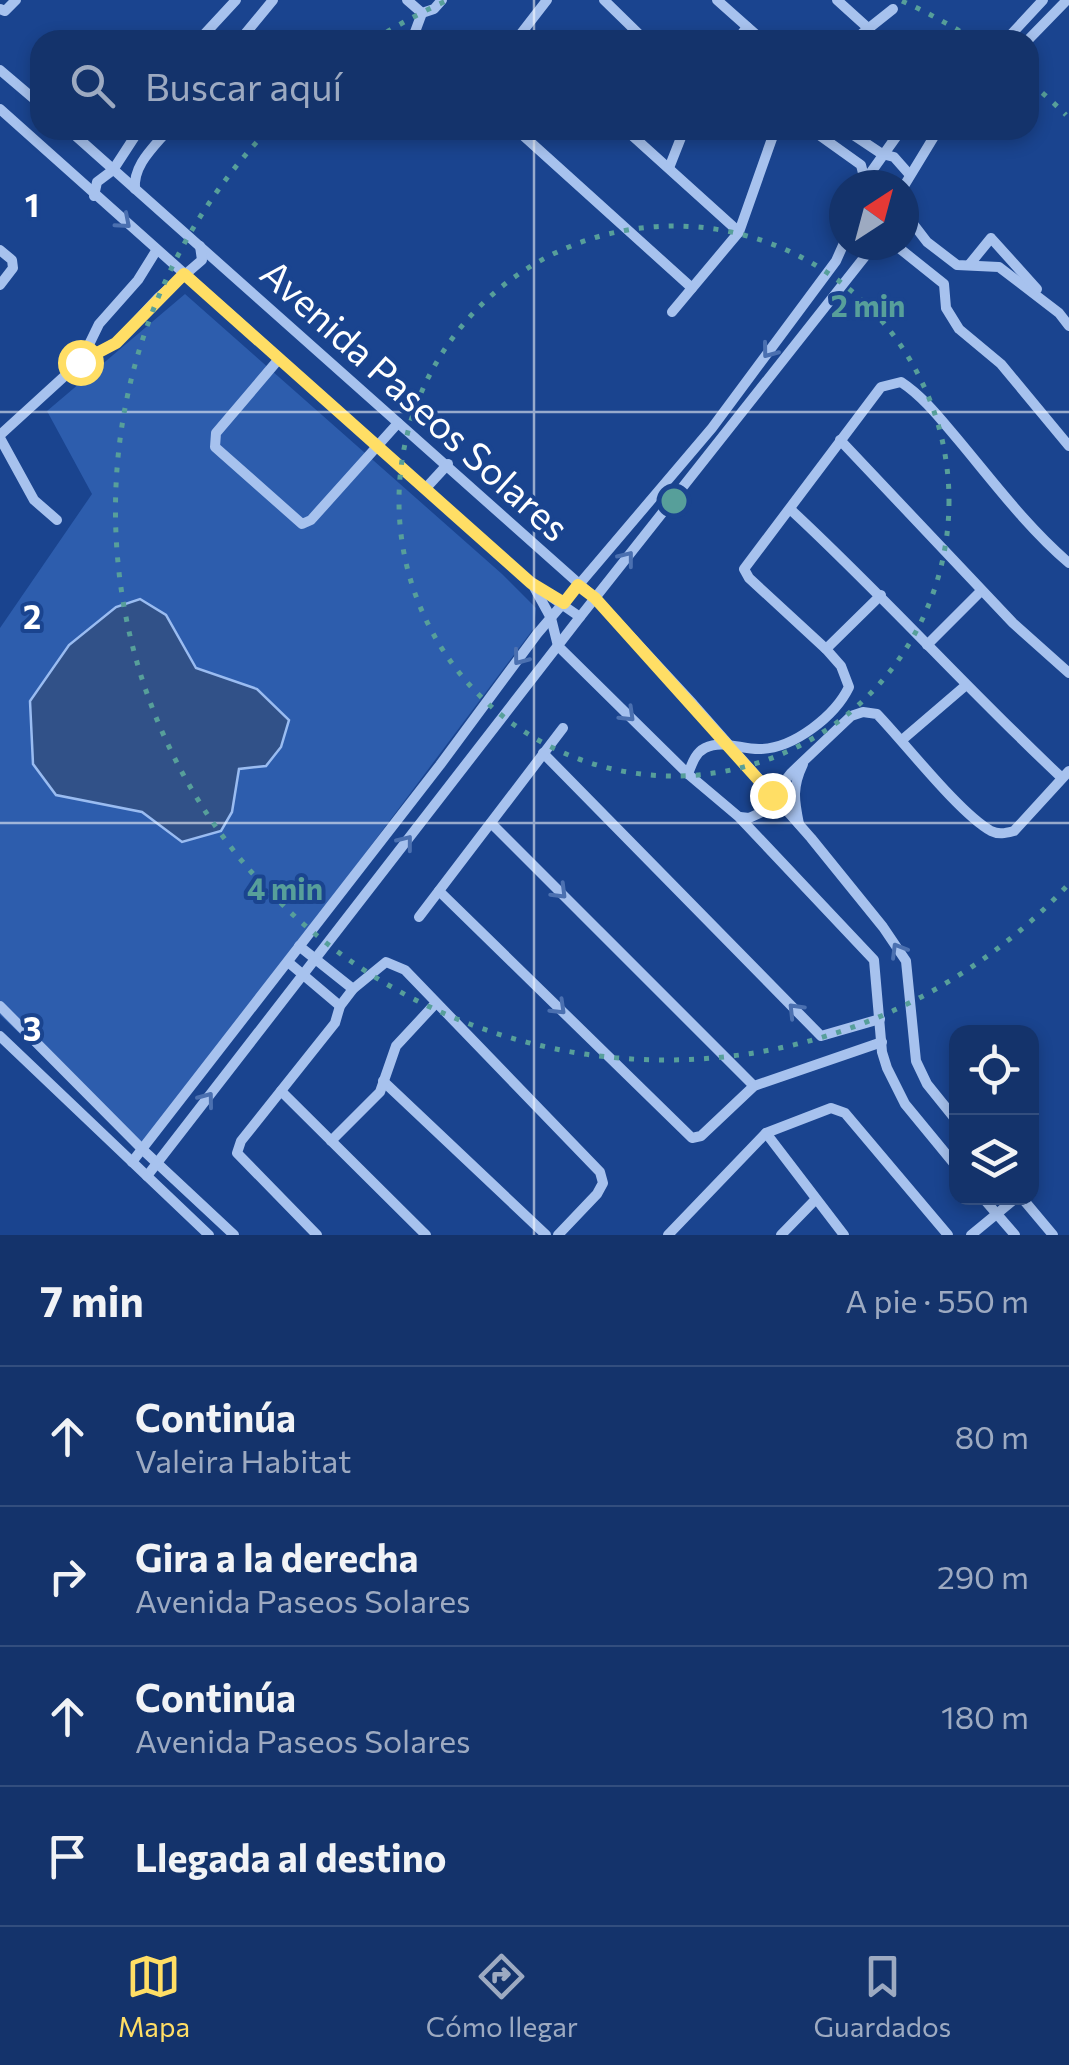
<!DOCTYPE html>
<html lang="es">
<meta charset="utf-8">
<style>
body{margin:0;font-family:Commissioner,sans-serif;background:#1d3b71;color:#f1f3f6}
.controls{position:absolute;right:30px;bottom:30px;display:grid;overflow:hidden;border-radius:20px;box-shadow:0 5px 15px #0003}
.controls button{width:90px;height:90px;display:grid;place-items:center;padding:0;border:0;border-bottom:2px solid #334e7e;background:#14336b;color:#f1f3f6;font:50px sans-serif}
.compass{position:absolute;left:829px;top:170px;width:90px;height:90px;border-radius:50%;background:#14336b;box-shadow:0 5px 15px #0003;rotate:36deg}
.stop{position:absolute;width:30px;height:30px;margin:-22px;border:8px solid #ffde65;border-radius:50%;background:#fff}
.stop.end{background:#ffde65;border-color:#fff;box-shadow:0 2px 10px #0008}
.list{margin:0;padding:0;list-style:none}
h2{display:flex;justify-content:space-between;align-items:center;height:130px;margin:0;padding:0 40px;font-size:42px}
h2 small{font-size:32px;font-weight:400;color:#9daac1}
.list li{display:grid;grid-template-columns:65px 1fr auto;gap:30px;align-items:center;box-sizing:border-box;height:140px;padding:0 40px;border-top:2px solid #334e7e}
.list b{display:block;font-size:38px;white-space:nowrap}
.list p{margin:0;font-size:32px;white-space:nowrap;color:#9daac1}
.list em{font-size:32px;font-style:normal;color:#9daac1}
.icon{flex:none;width:55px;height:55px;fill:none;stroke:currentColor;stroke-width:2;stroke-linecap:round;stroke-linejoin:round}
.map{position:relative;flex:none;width:1069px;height:1235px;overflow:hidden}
.search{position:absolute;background:#14336b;box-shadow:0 5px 15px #0003;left:30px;right:30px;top:30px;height:110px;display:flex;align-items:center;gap:25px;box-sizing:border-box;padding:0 35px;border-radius:30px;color:#9daac1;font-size:38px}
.sheet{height:690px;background:#14336b}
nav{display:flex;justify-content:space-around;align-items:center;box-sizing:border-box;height:140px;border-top:2px solid #334e7e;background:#14336b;font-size:28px;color:#9daac1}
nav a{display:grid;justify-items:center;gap:5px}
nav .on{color:#ffde65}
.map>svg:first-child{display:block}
.green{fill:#2d5dad}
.water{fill:#315188;stroke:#9abcf1;stroke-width:2.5}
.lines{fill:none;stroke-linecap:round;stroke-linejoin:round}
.street{stroke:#a7c2ee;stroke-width:10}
.oneway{stroke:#4b70b0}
.route{stroke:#ffde65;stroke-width:12}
.grid{fill:none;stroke:#fff;stroke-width:2.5;stroke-opacity:0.55}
.ring{fill:none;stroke:#579f9a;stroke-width:5;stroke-dasharray:5 10}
.labels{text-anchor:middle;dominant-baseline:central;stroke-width:8;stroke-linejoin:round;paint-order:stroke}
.street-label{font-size:38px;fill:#fff;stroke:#1a448f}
.grid-label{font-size:32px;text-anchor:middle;font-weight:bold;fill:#fff;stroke:#1a448f;stroke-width:8;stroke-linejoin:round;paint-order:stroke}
.centre{fill:#579f9a;stroke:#1a448f;stroke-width:5}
.ring-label{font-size:30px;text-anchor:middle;font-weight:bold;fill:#579f9a;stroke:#1a448f;stroke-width:8;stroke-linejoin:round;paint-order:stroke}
</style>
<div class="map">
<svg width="1069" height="1235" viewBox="0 0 1069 1235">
<rect width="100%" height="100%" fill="#1a448f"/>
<path class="green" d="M185 294 502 574 536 608 534 628 143 1150 0 1015V628L92 494 47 411Z"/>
<path class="water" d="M140 599 166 615 196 668 257 689 289 720 281 747 266 766 239 769 232 812 221 831 182 842 142 812 56 795 33 764 30 701 69 645 116 607Z"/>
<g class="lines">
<g class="street">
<path d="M407 0 422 13 434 9 442 0"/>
<path d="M604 0 645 40"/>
<path d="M717 0 762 40"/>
<path d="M837 0 868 28"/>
<path d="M0 9 5 11 16 0"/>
<path d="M199 40 236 0"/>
<path d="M240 40 273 0"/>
<path d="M412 40 422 13"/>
<path d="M516 40 547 0"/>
<path d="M737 40 747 27"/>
<path d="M854 40 893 9"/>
<path d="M1006 40 1043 0"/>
<path d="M1028 40 1067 0"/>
<path d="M0 70 40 104"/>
<path d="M0 109 531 583 580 617"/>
<path d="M69 130 595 598 693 704 811 838 883 927 906 961 916 1061 927 1084 956 1120"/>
<path d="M517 130 692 288"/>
<path d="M626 130 739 232"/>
<path d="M812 130 861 165 866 185"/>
<path d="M846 130 882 154 894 157 909 174"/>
<path d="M669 168 684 130"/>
<path d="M864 182 901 130"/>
<path d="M904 186 938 130"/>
<path d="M135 189C133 165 153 148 168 130"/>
<path d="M94 196 97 182 113 170 139 130"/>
<path d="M904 212 927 242 957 265 999 267 1059 313 1069 326"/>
<path d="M873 248H899L944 284 946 308 959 329 1001 364 1069 446"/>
<path d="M0 250 12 260 13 268 0 285"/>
<path d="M969 265 991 238 1037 289"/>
<path d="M672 312 739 232 775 130"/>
<path d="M278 360 216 433 215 447 302 524 311 520 398 423"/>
<path d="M81 361 99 324 138 280 156 251"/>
<path d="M0 435 80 362 116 343 159 297 202 260 200 246"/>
<path d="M0 438 34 500 57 520"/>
<path d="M840 440 1013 623 1069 673"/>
<path d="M425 489 448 464"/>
<path d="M790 509C884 596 969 691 1062 778"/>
<path d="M534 587 551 618 558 646 688 774 739 817 874 960 882 1052 887 1068 905 1104 956 1166"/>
<path d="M927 645 981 591"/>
<path d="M826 649 881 595"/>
<path d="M902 740 965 686"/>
<path d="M543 753 821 1036 880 1019"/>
<path d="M688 774C692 764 695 753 705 748 723 739 742 750 761 749 794 748 835 716 849 687L841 666 826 649 749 578 744 569 881 387 901 382C924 397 942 421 960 442 995 484 1028 528 1069 563"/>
<path d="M740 817 749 818 760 813 791 773 851 716 863 712 877 714C905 743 959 813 991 831 999 835 1006 833 1014 831L1069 771"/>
<path d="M491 823 754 1086"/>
<path d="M799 824C794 800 792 787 803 764"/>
<path d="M439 891 692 1138 701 1136 754 1086 882 1042"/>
<path d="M419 917 563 728"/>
<path d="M299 946 353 989"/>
<path d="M288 962 340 1006"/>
<path d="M0 1006 143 1150 234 1235"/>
<path d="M0 1036 209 1235"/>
<path d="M383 1081 546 1235"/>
<path d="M281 1091 426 1235"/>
<path d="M766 1133 844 1235"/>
<path d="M331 1141 380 1092 396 1046 435 1004"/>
<path d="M132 1162 440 765 537 634 712 428 836 261 844 243"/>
<path d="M147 1176 580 617 874 245"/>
<path d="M983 1198 1015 1235"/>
<path d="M1022 1198 1053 1235"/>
<path d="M317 1235 237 1153 241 1141 335 1023 340 1006 353 989 386 962 405 970 600 1172 603 1183 597 1194 558 1235"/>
<path d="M668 1235 766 1133 831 1108 845 1113 948 1235"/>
<path d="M781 1235 815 1200"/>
<path d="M971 1235 1016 1198"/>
</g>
</g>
<defs><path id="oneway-chevron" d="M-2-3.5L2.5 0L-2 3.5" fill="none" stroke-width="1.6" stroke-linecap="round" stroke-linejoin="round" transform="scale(2.5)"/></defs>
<g class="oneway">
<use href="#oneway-chevron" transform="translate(124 222) rotate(41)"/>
<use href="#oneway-chevron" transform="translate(769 351) rotate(127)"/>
<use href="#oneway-chevron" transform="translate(627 558) rotate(-52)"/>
<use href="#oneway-chevron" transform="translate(520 658) rotate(127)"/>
<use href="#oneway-chevron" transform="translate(628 715) rotate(44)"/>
<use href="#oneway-chevron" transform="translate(406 842) rotate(-52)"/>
<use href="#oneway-chevron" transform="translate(560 892) rotate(45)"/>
<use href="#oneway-chevron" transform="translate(898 950) rotate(-121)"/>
<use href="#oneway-chevron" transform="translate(559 1008) rotate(44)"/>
<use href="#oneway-chevron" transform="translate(795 1010) rotate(-134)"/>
<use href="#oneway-chevron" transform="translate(207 1099) rotate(-53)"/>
</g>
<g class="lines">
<path class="route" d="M80 362 116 343 184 274 531 583 564 603 578 585 595 598 772 795"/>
</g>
<path class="grid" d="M534 0V40M534 130V1235M0 412H1069M0 823H1069"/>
<g class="ring">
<circle cx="674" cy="501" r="275"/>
<path d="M1066 887A550 550 0 0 1 265 133M374 40A550 550 0 0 1 446 1M902 1A550 550 0 0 1 974 40M1031 83A550 550 0 0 1 1066 115"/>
</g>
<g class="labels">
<g class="street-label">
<text transform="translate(416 399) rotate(42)">Avenida Paseos Solares</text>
</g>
</g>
<g class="grid-label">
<text x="32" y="217">1</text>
<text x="32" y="629">2</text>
<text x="32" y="1041">3</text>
</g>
<circle cx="674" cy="501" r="15" class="centre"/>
<g class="ring-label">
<text x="868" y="317">2 min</text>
<text x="285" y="900">4 min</text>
</g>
</svg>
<div class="controls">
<button><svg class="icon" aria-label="locate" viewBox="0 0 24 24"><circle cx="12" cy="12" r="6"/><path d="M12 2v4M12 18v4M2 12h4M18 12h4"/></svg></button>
<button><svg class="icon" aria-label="layers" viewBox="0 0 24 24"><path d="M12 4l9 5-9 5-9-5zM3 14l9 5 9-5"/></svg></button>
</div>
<svg class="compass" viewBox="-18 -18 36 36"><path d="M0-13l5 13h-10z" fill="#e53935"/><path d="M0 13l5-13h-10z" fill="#9daac1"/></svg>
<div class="stop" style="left:80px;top:362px"></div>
<div class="stop end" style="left:772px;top:795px"></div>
<div class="search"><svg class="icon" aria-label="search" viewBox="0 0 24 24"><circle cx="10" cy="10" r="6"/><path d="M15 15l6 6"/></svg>Buscar aquí</div>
</div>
<section class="sheet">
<h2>7 min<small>A pie · 550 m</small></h2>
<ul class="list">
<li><svg class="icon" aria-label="ahead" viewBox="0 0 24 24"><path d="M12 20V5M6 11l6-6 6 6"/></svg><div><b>Continúa</b><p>Valeira Habitat</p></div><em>80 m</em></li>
<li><svg class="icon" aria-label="right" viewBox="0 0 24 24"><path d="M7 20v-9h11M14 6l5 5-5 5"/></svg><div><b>Gira a la derecha</b><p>Avenida Paseos Solares</p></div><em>290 m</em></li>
<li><svg class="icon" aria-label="ahead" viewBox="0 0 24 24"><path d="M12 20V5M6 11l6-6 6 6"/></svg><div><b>Continúa</b><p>Avenida Paseos Solares</p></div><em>180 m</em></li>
<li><svg class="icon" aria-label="arrive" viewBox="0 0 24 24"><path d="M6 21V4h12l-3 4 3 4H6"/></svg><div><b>Llegada al destino</b></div></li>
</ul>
</section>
<nav>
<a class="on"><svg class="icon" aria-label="map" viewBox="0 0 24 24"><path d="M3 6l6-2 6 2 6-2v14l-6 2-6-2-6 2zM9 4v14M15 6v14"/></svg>Mapa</a>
<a><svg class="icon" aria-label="directions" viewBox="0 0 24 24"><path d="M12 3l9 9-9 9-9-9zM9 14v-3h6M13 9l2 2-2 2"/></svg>Cómo llegar</a>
<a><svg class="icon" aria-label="saved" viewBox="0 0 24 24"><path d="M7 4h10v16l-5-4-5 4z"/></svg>Guardados</a>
</nav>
